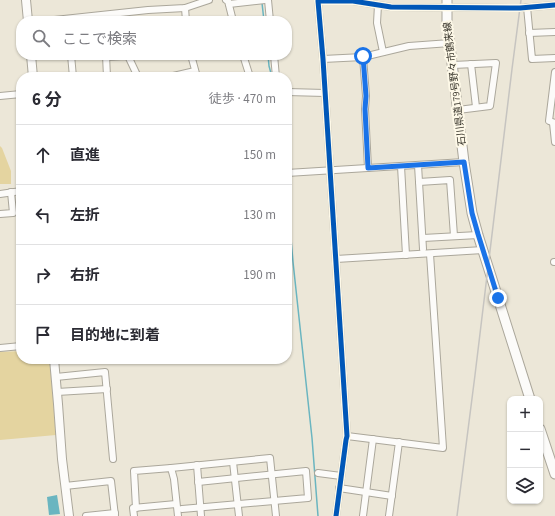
<!DOCTYPE html>
<html lang="ja">
<meta charset="utf-8">
<style>
body{margin:0;font-family:"Source Sans 3","Noto Sans JP",sans-serif;background:#f2f2f3;color:#2b2b33}
.controls{position:absolute;right:12px;bottom:12px;display:grid;overflow:hidden;border-radius:8px;box-shadow:0 1px 3px #0004}
.controls button{width:36px;height:36px;display:grid;place-items:center;padding:0;border:0;border-bottom:1px solid #e1e1e2;background:#fff;color:#2b2b33;font:20px sans-serif}
.stop{position:absolute;width:12px;height:12px;margin:-9px;border:3px solid #1a73e8;border-radius:50%;background:#fff}
.stop.end{background:#1a73e8;border-color:#fff;box-shadow:0 1px 4px #0008}
.list{margin:0;padding:0;list-style:none}
h2{display:flex;justify-content:space-between;align-items:center;height:52px;margin:0;padding:0 16px;font-size:17px}
h2 small{font-size:13px;font-weight:400;color:#7c7c81}
.list li{display:grid;grid-template-columns:26px 1fr auto;gap:12px;align-items:center;box-sizing:border-box;height:60px;padding:0 16px;border-top:1px solid #e1e1e2}
.list b{display:block;font-size:15px;white-space:nowrap}
.list em{font-size:13px;font-style:normal;color:#7c7c81}
.icon{flex:none;width:22px;height:22px;fill:none;stroke:currentColor;stroke-width:2;stroke-linecap:round;stroke-linejoin:round}
.map{position:relative;flex:none;width:555px;height:516px;overflow:hidden}
.search{position:absolute;background:#fff;box-shadow:0 1px 3px #0004;left:16px;top:16px;width:276px;height:44px;display:flex;align-items:center;gap:10px;box-sizing:border-box;padding:0 14px;border-radius:16px;color:#7c7c81;font-size:15px}
.panel{position:absolute;background:#fff;box-shadow:0 1px 3px #0004;left:16px;top:72px;width:276px;height:292px;border-radius:16px}
.map>svg:first-child{display:block}
.green{fill:#e4d4a0}
.water{fill:#6ab5c0}
.lines{fill:none;stroke-linecap:round;stroke-linejoin:round}
.stream{stroke:#6ab5c0;stroke-width:1.5}
.minor-casing{stroke:#aba79b;stroke-width:8}
.tertiary-casing{stroke:#aba79b;stroke-width:10}
.secondary-casing{stroke:#aba79b;stroke-width:11}
.minor{stroke:#fcfbf9;stroke-width:6}
.tertiary{stroke:#fcfbf9;stroke-width:8}
.secondary{stroke:#fcfbf9;stroke-width:9}
.rail{stroke:#c6c4c0;stroke-width:1.5}
.cycleway-casing{stroke:#fef9e8;stroke-width:8}
.cycleway{stroke:#0057b8;stroke-width:5}
.route{stroke:#1a73e8;stroke-width:5}
.labels{text-anchor:middle;dominant-baseline:central;stroke-width:4;stroke-linejoin:round;paint-order:stroke}
.street-label{font-size:10px;fill:#38352b;stroke:#fef9e8}
</style>
<div class="map">
<svg width="555" height="516" viewBox="0 0 555 516">
<rect width="100%" height="100%" fill="#ece7d8"/>
<g class="green">
<path d="M0 146 2 148 11 171V184H0Z"/>
<path d="M21 351V359H50L56 435 0 440V352Z"/>
</g>
<path class="water" d="M57 495 60 514 49 515 47 497Z"/>
<g class="lines">
<g class="stream">
<path d="M262 3 264 21"/>
<path d="M268 55 269 66 272 77"/>
<path d="M287 193 293 262 312 438 318 516"/>
</g>
<g class="minor-casing">
<g id="minor">
<path d="M226 0 228 1 233 21"/>
<path d="M268 0 270 21"/>
<path d="M229 4 265 0"/>
<path d="M378 5 377 23 383 52"/>
<path d="M527 7 532 59 555 58"/>
<path d="M185 8 186 21"/>
<path d="M45 21 148 10 185 8 209 0"/>
<path d="M529 33 555 32"/>
<path d="M71 55 73 77"/>
<path d="M106 55 107 77"/>
<path d="M191 55 197 77"/>
<path d="M243 55 250 77"/>
<path d="M274 55 276 77"/>
<path d="M106 57 126 56 129 58 138 77"/>
<path d="M363 57 366 96 365 109 368 168"/>
<path d="M323 59 363 57 409 46 450 43"/>
<path d="M471 64 476 107"/>
<path d="M453 65 496 63 490 106 458 110"/>
<path d="M555 72 549 121 555 123"/>
<path d="M169 77 195 71"/>
<path d="M287 92 325 93"/>
<path d="M0 96 21 94"/>
<path d="M553 123 555 142"/>
<path d="M418 165 423 249"/>
<path d="M401 166 406 255"/>
<path d="M287 173 464 162"/>
<path d="M419 182 450 180 454 236"/>
<path d="M0 194 21 191"/>
<path d="M0 214 13 213 11 192"/>
<path d="M423 238 478 235"/>
<path d="M336 259 483 250"/>
<path d="M554 262H555"/>
<path d="M0 348 21 346"/>
<path d="M56 377 105 372 113 459"/>
<path d="M57 392 107 389"/>
<path d="M347 436 443 448 430 254"/>
<path d="M233 462 239 516"/>
<path d="M197 465 201 516"/>
<path d="M171 468 270 458 276 516"/>
<path d="M318 473 341 476"/>
<path d="M65 486 111 481 115 516"/>
<path d="M339 488 392 496"/>
<path d="M136 508 134 471 171 468 174 479 178 516"/>
<path d="M182 509 308 498 306 471 198 482"/>
<path d="M86 516 115 513"/>
<path d="M134 516 133 508 176 504"/>
<path d="M336 516 346 440 347 436 323 59 318 1H353L391 7 520 8 555 5"/>
<path d="M363 516 373 439"/>
<path d="M389 516 399 442"/>
</g>
</g>
<g class="tertiary-casing">
<g id="tertiary">
<path d="M26 0 28 21"/>
<path d="M31 55 33 77"/>
<path d="M54 359 58 404 62 459 69 516"/>
</g>
</g>
<g class="secondary-casing">
<g id="secondary">
<path d="M447 0V22L464 162 472 213 478 235 530 399"/>
<path d="M540 429 555 474"/>
</g>
</g>
<use href="#minor" class="minor"/>
<use href="#tertiary" class="tertiary"/>
<use href="#secondary" class="secondary"/>
<path class="rail" d="M457 516 475 375 512 69 521 0"/>
<g class="cycleway-casing">
<path id="cycleway" d="M336 516 346 440 347 436 323 59 318 1H353L391 7 520 8 555 5"/>
</g>
<use href="#cycleway" class="cycleway"/>
</g>
<g class="lines">
<path class="route" d="M363 56 366 96 365 109 368 168 464 162 472 213 478 234 498 298"/>
</g>
<g class="labels">
<g class="street-label">
<text transform="translate(455 84) rotate(-97)">石川県道179号野々市鶴来線</text>
</g>
</g>
</svg>
<div class="controls">
<button>+</button>
<button>−</button>
<button><svg class="icon" aria-label="layers" viewBox="0 0 24 24"><path d="M12 4l9 5-9 5-9-5zM3 14l9 5 9-5"/></svg></button>
</div>
<div class="stop" style="left:363px;top:56px"></div>
<div class="stop end" style="left:498px;top:298px"></div>
<div class="search"><svg class="icon" aria-label="search" viewBox="0 0 24 24"><circle cx="10" cy="10" r="6"/><path d="M15 15l6 6"/></svg>ここで検索</div>
<section class="panel">
<h2>6 分<small>徒歩 · 470 m</small></h2>
<ul class="list">
<li><svg class="icon" aria-label="ahead" viewBox="0 0 24 24"><path d="M12 20V5M6 11l6-6 6 6"/></svg><div><b>直進</b></div><em>150 m</em></li>
<li><svg class="icon" aria-label="left" viewBox="0 0 24 24"><path d="M17 20v-9H6M10 6l-5 5 5 5"/></svg><div><b>左折</b></div><em>130 m</em></li>
<li><svg class="icon" aria-label="right" viewBox="0 0 24 24"><path d="M7 20v-9h11M14 6l5 5-5 5"/></svg><div><b>右折</b></div><em>190 m</em></li>
<li><svg class="icon" aria-label="arrive" viewBox="0 0 24 24"><path d="M6 21V4h12l-3 4 3 4H6"/></svg><div><b>目的地に到着</b></div></li>
</ul>
</section>
</div>
